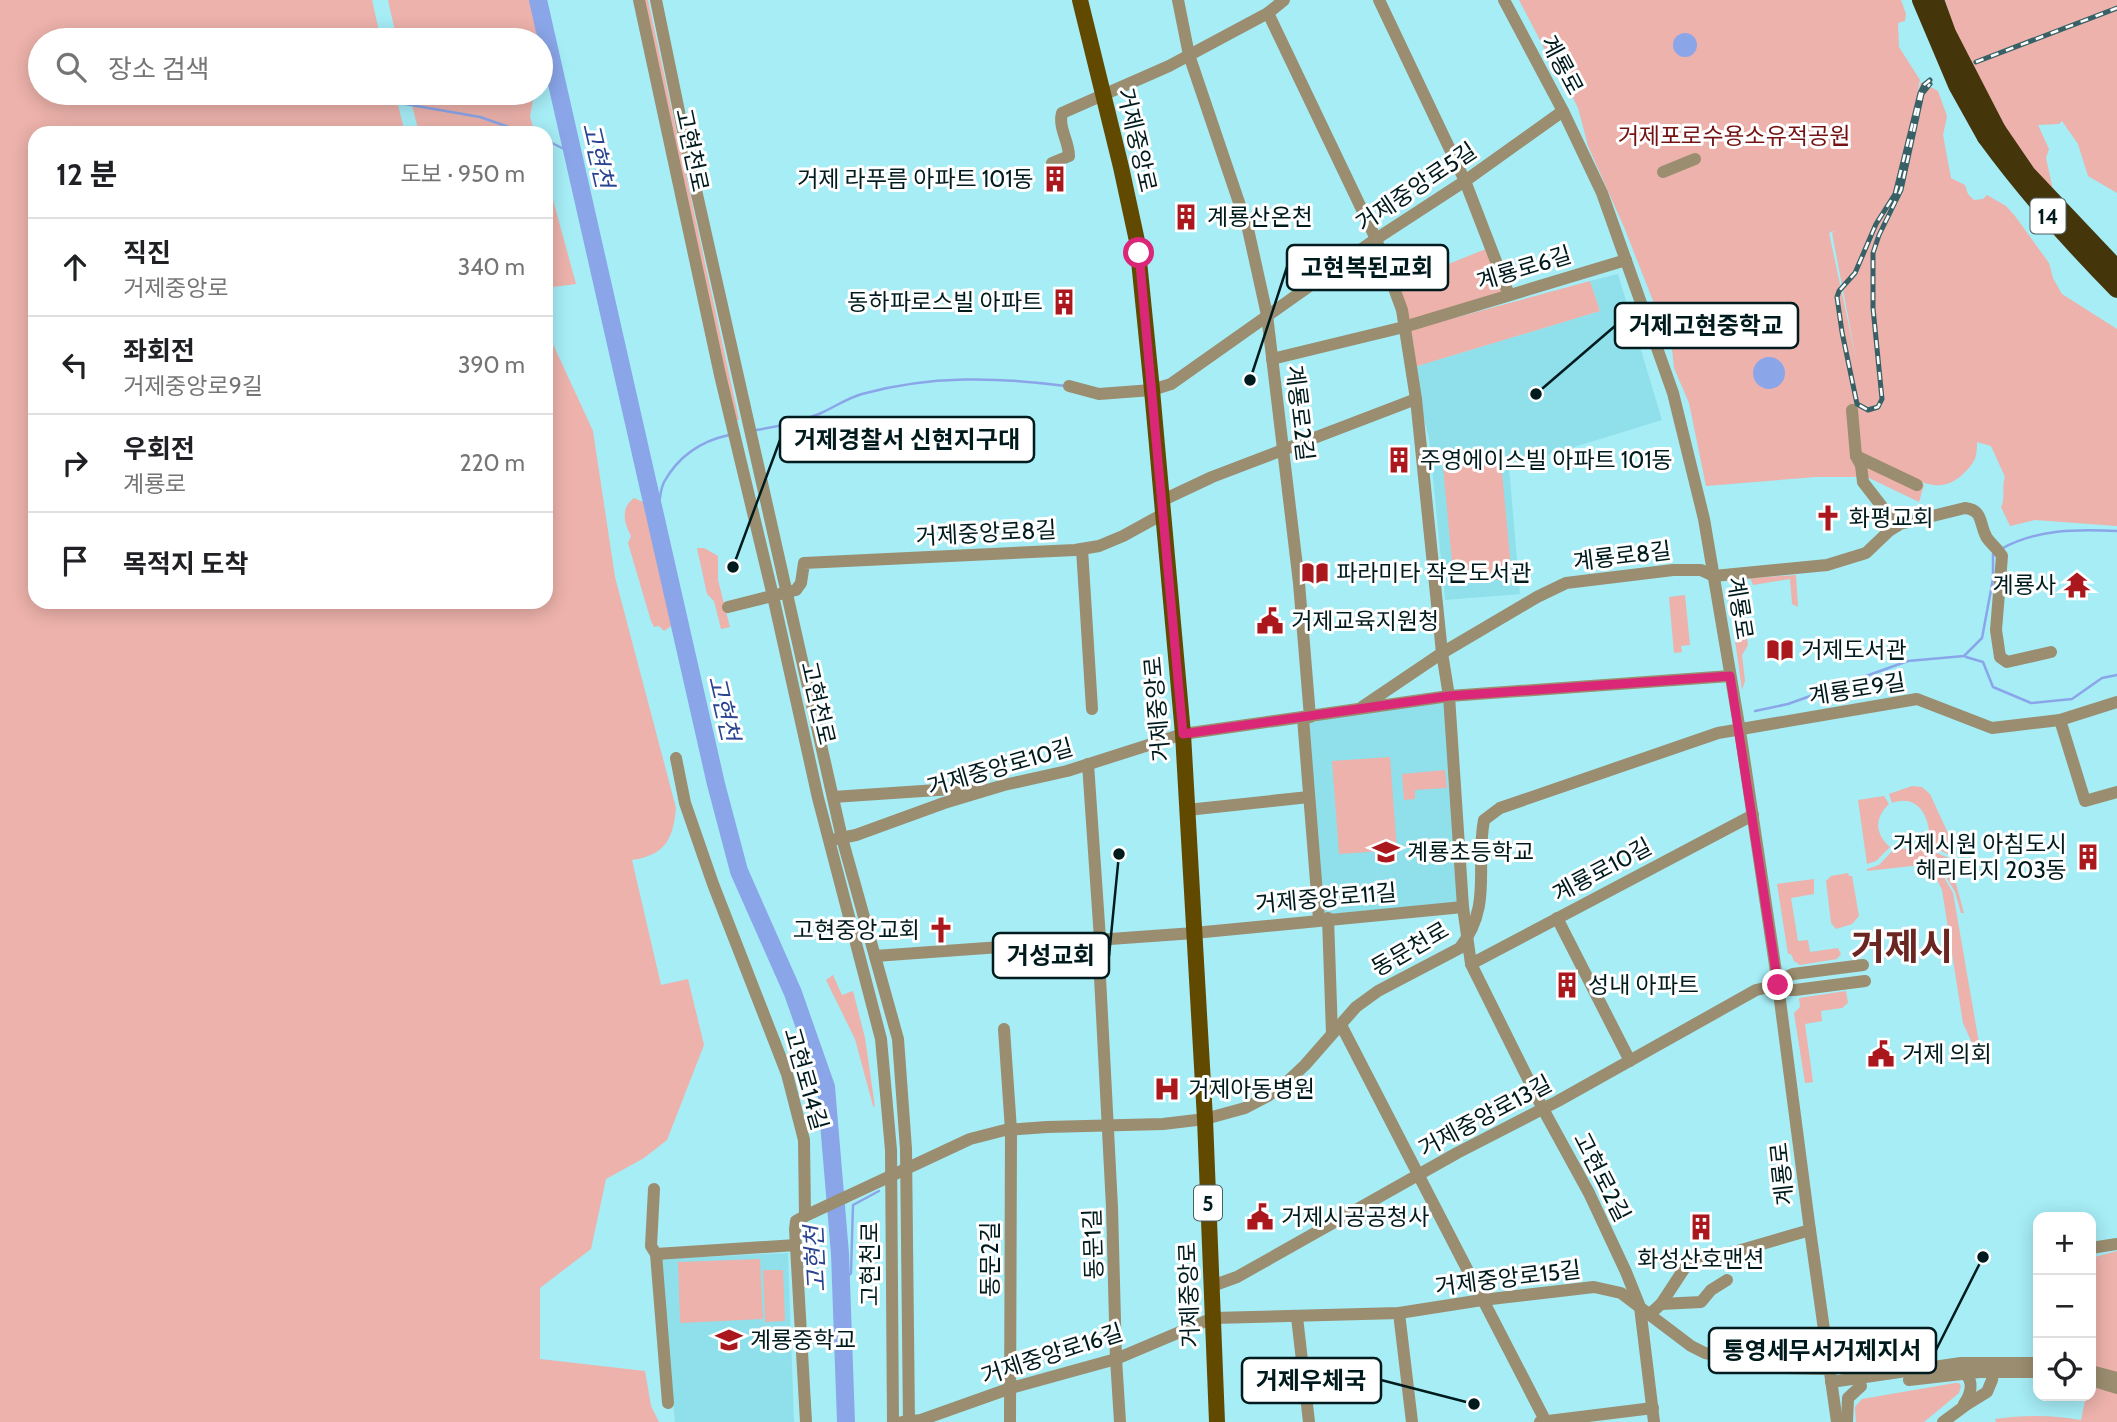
<!DOCTYPE html>
<html lang="ko">
<meta charset="utf-8">
<style>
body{margin:0;font-family:Cabin,"Noto Sans KR",sans-serif;background:#f2f2f2;color:#202124}
.controls{position:absolute;right:21px;bottom:21px;display:grid;overflow:hidden;border-radius:14px;box-shadow:0 4px 18px #0003}
.controls button{width:63px;height:63px;display:grid;place-items:center;padding:0;border:0;border-bottom:2px solid #e0e0e0;background:#fff;color:#202124;font:35px sans-serif}
.stop{position:absolute;width:21px;height:21px;margin:-16px;border:5px solid #db2777;border-radius:50%;background:#fff}
.stop.end{background:#db2777;border-color:#fff;box-shadow:0 2px 7px #0008}
.list{margin:0;padding:0;list-style:none}
h2{display:flex;justify-content:space-between;align-items:center;height:91px;margin:0;padding:0 28px;font-size:30px}
h2 small{font-size:23px;font-weight:400;color:#757577}
.list li{display:grid;grid-template-columns:46px 1fr auto;gap:21px;align-items:center;box-sizing:border-box;height:98px;padding:0 28px;border-top:2px solid #e0e0e0}
.list b{display:block;font-size:26px;white-space:nowrap}
.list p{margin:0;font-size:23px;white-space:nowrap;color:#757577}
.list em{font-size:23px;font-style:normal;color:#757577}
.icon{flex:none;width:38px;height:38px;fill:none;stroke:currentColor;stroke-width:2;stroke-linecap:round;stroke-linejoin:round}
.map{position:relative;flex:none;width:2117px;height:1422px;overflow:hidden}
.search{position:absolute;background:#fff;box-shadow:0 4px 18px #0003;left:28px;top:28px;width:525px;height:77px;display:flex;align-items:center;gap:18px;box-sizing:border-box;padding:0 24px;border-radius:38px;color:#757577;font-size:26px}
.panel{position:absolute;background:#fff;box-shadow:0 4px 18px #0003;left:28px;top:126px;width:525px;height:483px;border-radius:21px}
.map>svg:first-child{display:block}
.built{fill:#8fe0eb}
.green{fill:#ecb2ab;fill-rule:evenodd}
.water{fill:#8aa6e9}
.lines{fill:none;stroke-linecap:round;stroke-linejoin:round}
.stream{stroke:#8aa6e9;stroke-width:2.5}
.river{stroke:#8aa6e9;stroke-width:18}
.minor{stroke:#9b8d6f;stroke-width:12}
.major{stroke:#624900;stroke-width:16}
.highway{stroke:#45350a;stroke-width:18}
.rail-casing{stroke:#376166;stroke-width:5}
.rail{stroke:#fff;stroke-width:2.5;stroke-dasharray:8;stroke-linecap:butt}
.highway-bridge{stroke:#45350a;stroke-width:18}
.route{stroke:#db2777;stroke-width:9}
.labels{text-anchor:middle;dominant-baseline:central;stroke-width:6;stroke-linejoin:round;paint-order:stroke}
.shield{fill:#fff;stroke:#4c5f62;stroke-width:2}
.shield-label{font-size:21px;font-weight:bold;fill:#001b1e}
.street-label{font-size:23px;fill:#001b1e;stroke:#fff}
.park-label{font-size:23px;fill:#751314;stroke:#fff}
.poi-label{font-size:23px;fill:#001b1e;stroke:#fff;text-anchor:start}
.water-label{font-size:24px;font-style:italic;fill:#2a4492;stroke:#fff}
.town-label{font-size:37px;font-weight:bold;fill:#6b2622;stroke:#fff}
.leader{fill:none;stroke:#001b1e;stroke-width:2.5}
.callout-dot{fill:#001b1e;stroke:#fff;stroke-width:2.5}
.callout{fill:#fff;stroke:#001b1e;stroke-width:2.5}
.callout-label{font-size:24px;text-anchor:middle;font-weight:bold;fill:#001b1e}
</style>
<div class="map">
<svg width="2117" height="1422" viewBox="0 0 2117 1422">
<rect width="100%" height="100%" fill="#a6edf6"/>
<g class="built">
<path d="M1618 274 1662 420 1509 467 1520 594 1445 600 1429 438 1411 368 1600 311 1590 281Z"/>
<path d="M1449 696 1463 907 1319 919 1303 718Z"/>
<path d="M788 1253 794 1422H675L659 1259Z"/>
</g>
<g class="green">
<path d="M0 0H372L381 40H40V93H395L405 133H35V602H546V329L593 431 615 577 676 808C673 840 665 855 632 860L661 985 688 979 704 1045 667 1140 644 1158 606 1179 591 1249 540 1288V1359L645 1371 651 1406 659 1422H0Z"/>
<path d="M388 0H532L539 40H397Z"/>
<path d="M643 0H648L739 420H735Z"/>
<path d="M1519 0H1901L1906 14 1905 21 1898 23 1899 47 1920 80 1917 93 1921 82 1938 91 1947 116 1943 135 1951 178 1965 185 1968 194 1974 200 1983 199 1987 195 2006 206 2015 216 2049 263 2053 278 2062 294 2117 329V526L2035 520 2010 526 2001 507C2006 497 2001 488 2005 477L1991 446 1977 442C1977 455 1976 461 1966 471 1943 496 1923 483 1896 471L1924 485 1919 502 1867 477H1816L1706 486 1689 403 1674 368 1672 349 1624 227 1588 146 1578 108 1572 96 1568 94ZM1836 230 1832 233 1857 363 1829 233Z"/>
<path d="M1945 0H2117V193L2088 176 2078 144 2062 121 2059 124 2038 125 2049 149 2046 158 2055 199 1987 102 1955 32Z"/>
<path d="M409 93H534L530 117 535 133H419Z"/>
<path d="M546 174 576 284 546 288Z"/>
<path d="M1491 247 1509 295 1404 327 1393 286Z"/>
<path d="M1590 281 1600 311 1411 368 1410 330Z"/>
<path d="M1500 451 1512 578 1454 584 1442 456Z"/>
<path d="M634 498 643 502 644 507 668 605 671 626 664 631 659 626 654 627 651 621 628 543 631 536C624 523 620 508 634 498Z"/>
<path d="M697 548H704L718 556V580L730 627 721 629 714 601 707 594Z"/>
<path d="M1796 575 1798 607 1792 604 1790 579 1753 585 1750 578Z"/>
<path d="M1734 587 1736 594 1741 593 1748 645 1742 655 1745 681 1742 690 1728 590Z"/>
<path d="M1685 595 1690 645 1681 646 1682 652 1674 653 1669 597Z"/>
<path d="M1390 757 1397 850 1339 854 1332 761Z"/>
<path d="M1445 770 1447 788 1415 790V799L1404 800 1402 774Z"/>
<path d="M1912 786 1922 787 1930 794 1952 842 1950 855 1922 842 1929 830C1926 810 1914 795 1892 803L1889 794Z"/>
<path d="M1884 796 1889 804C1874 818 1875 834 1890 847L1876 861 1867 864 1858 800Z"/>
<path d="M1917 845 1949 858 1964 913H1961L1955 892 1938 863 1867 871V869L1879 865 1895 848 1905 849Z"/>
<path d="M1937 865 1953 893 1979 1043 1977 1047 1972 1043 1963 1023 1942 890 1935 875 1927 870V867Z"/>
<path d="M1848 873 1849 876H1852L1859 916 1852 924 1836 929 1831 923 1826 881 1831 876Z"/>
<path d="M1814 879V894L1791 898 1798 941 1808 940 1810 952 1838 948 1841 954 1837 959 1800 965 1794 961 1791 954H1788L1777 884Z"/>
<path d="M833 975 842 995 853 991 865 1038 875 1107 873 1106 855 1039 826 980Z"/>
<path d="M1846 991 1848 1003 1842 1008 1821 1011 1822 1021 1805 1024 1813 1082 1805 1083 1794 1013 1800 1007 1799 998Z"/>
<path d="M2117 1251V1422H1996L1995 1419C2025 1415 2051 1415 2081 1420L2086 1396H2091V1258Z"/>
<path d="M760 1259 763 1319 680 1323 678 1262Z"/>
<path d="M763 1270H783L785 1321 765 1322Z"/>
<path d="M1955 1383H1959L1961 1386 1959 1393 1924 1422H1856L1855 1407 1862 1399Z"/>
</g>
<g class="water">
<circle cx="1685" cy="45" r="12"/>
<circle cx="1769" cy="373" r="16"/>
</g>
<g class="lines">
<g class="stream">
<path d="M342 93 480 117 526 133"/>
<path d="M546 140 572 153"/>
<path d="M756 430C776 427 799 422 819 414 833 408 847 398 862 394 930 375 998 377 1066 386"/>
<path d="M657 520C659 509 659 492 664 482 678 457 701 441 729 435"/>
<path d="M2001 549C2036 529 2078 529 2117 531"/>
<path d="M1966 657 1983 662 1993 687 2031 703 2072 699 2102 678 2117 675"/>
<path d="M1755 711 1788 704 1908 661 1964 656 1982 638 1993 579V554L1996 553"/>
<path d="M841 1283 851 1273 853 1205 879 1191"/>
</g>
<path class="river" d="M538 0 716 784 739 871 793 993 826 1087 840 1254 846 1422"/>
<g class="minor">
<path d="M639 0 720 375 773 596 818 798 881 1039 891 1150 893 1422"/>
<path d="M656 0 687 150 842 838 898 1039 906 1149 909 1422"/>
<path d="M1178 0 1189 55 1248 229 1267 315 1299 583 1310 717"/>
<path d="M1379 0 1465 181 1509 295"/>
<path d="M1504 0 1563 111 1602 193 1673 393 1704 519 1740 731 1778 985 1809 1223 1837 1422"/>
<path d="M1268 13 1376 239 1402 310 1416 399 1442 653 1449 696 1463 907 1471 964 1543 1109 1589 1193 1626 1272 1640 1307 1654 1422"/>
<path d="M1052 163 1069 156C1069 141 1058 128 1062 113L1169 66 1268 13 1284 0"/>
<path d="M1663 172 1695 159"/>
<path d="M1272 359 1404 327 1626 260"/>
<path d="M1069 386 1099 394 1152 390 1171 384 1376 239 1465 181 1563 111"/>
<path d="M1852 410 1856 456 1861 465 1863 482 1897 526"/>
<path d="M1856 456 1917 485"/>
<path d="M1161 501 1212 477 1416 399"/>
<path d="M1082 549 1092 709"/>
<path d="M728 607 796 590 801 583 804 563 1075 550 1099 546 1123 536 1163 514"/>
<path d="M1362 707 1442 653 1537 597 1566 583 1673 570H1701L1714 576 1827 565 1866 553 1889 531 1900 524 1965 508C1984 510 1979 525 1987 538 1992 545 1998 549 2002 556L1996 630 2000 657 2007 662 2051 652"/>
<path d="M1303 718 1319 919"/>
<path d="M2060 720 2085 801 2117 792"/>
<path d="M676 758 685 803 713 884 787 1074 804 1140 805 1216 796 1221 795 1229 806 1422"/>
<path d="M1088 764 1100 939"/>
<path d="M833 797 982 787"/>
<path d="M1187 810 1309 797"/>
<path d="M836 839 856 835 944 803 1004 785 1067 771 1183 734 1449 696 1730 676"/>
<path d="M1328 918 1332 1034"/>
<path d="M1557 918 1630 1061"/>
<path d="M1098 939 1112 1207 1116 1359 1120 1422"/>
<path d="M875 956 1194 933 1463 907"/>
<path d="M1471 964 1753 815"/>
<path d="M1778 985 1784 978 1793 974 1863 965"/>
<path d="M1778 985 1787 990H1795L1865 981"/>
<path d="M1341 1025 1546 1422"/>
<path d="M1004 1029 1011 1130 1010 1422"/>
<path d="M654 1189 651 1246 656 1254 668 1403"/>
<path d="M805 1216 970 1139 1005 1130 1047 1127 1163 1124 1205 1119 1245 1108 1268 1096 1288 1081 1305 1065 1356 1007 1378 991 1460 948C1493 905 1475 867 1484 820L1500 808 1718 733 1917 699 1992 728 2060 720 2117 702"/>
<path d="M2091 1248 2117 1244"/>
<path d="M656 1254 796 1245"/>
<path d="M1212 1286 1237 1277 1457 1153 1558 1101 1756 990 1778 985"/>
<path d="M1661 1304 1701 1302 1711 1290 1727 1280"/>
<path d="M1399 1313 1412 1422"/>
<path d="M1650 1314 1661 1304 1686 1266 1810 1230"/>
<path d="M1297 1317 1309 1422"/>
<path d="M2091 1371 2117 1378"/>
<path d="M1909 1380 1979 1372H2038"/>
<path d="M2091 1380 2117 1388"/>
<path d="M1831 1382 1961 1363H2038"/>
<path d="M1964 1404C1971 1394 1974 1382 1965 1373"/>
<path d="M902 1422 921 1420 1011 1388 1116 1359 1213 1318 1399 1313 1482 1300 1594 1287 1621 1293 1691 1346 1705 1353 1785 1368 1830 1369"/>
<path d="M1540 1422 1653 1408"/>
<path d="M1847 1422 1848 1398 1861 1386"/>
<path d="M1943 1422 1966 1405 1987 1392 1992 1380 1993 1371"/>
</g>
<path class="major" d="M1080 0 1121 167 1137 241 1152 390 1183 734 1205 1119 1217 1422"/>
<g class="highway">
<path d="M1997 130 2027 174 2117 269"/>
<path d="M1986 137C2026 192 2070 241 2117 289"/>
</g>
<g class="rail-casing">
<g id="rail">
<path d="M1976 62 2117 8"/>
<path d="M1930 80 1924 85 1920 93 1895 194 1876 224 1855 273 1839 291 1837 297 1842 332 1857 404 1868 410 1878 407 1882 399 1873 308V253L1879 235 1901 190 1922 94 1930 84"/>
</g>
</g>
<use href="#rail" class="rail"/>
<g class="highway-bridge">
<path d="M1921 0 1957 85 1986 137"/>
<path d="M1935 0 1947 33 1997 130"/>
</g>
</g>
<g class="lines">
<path class="route" d="M1139 253 1183 734 1449 696 1730 676 1778 985"/>
</g>
<defs>
<g id="building-bare" transform="scale(2.1)"><path d="M-4-6H4V6H1V3H-1V6H-4ZM-2.5-4.3h1.7v1.8h-1.7ZM.8-4.3h1.7v1.8H.8ZM-2.5-1h1.7V.8h-1.7ZM.8-1h1.7V.8H.8Z" fill="#aa171c" stroke="#fff" stroke-width="2.5" paint-order="stroke"/></g>
<g id="church-bare" transform="scale(2.1)"><path d="M-1.2-6h2.4v3.5h3.3v2.4h-3.3V6h-2.4V-.1h-3.3v-2.4h3.3Z" fill="#aa171c" stroke="#fff" stroke-width="2.5" paint-order="stroke"/></g>
<g id="library-bare" transform="scale(2.1)"><path d="M-6-4Q-3-5.5-.7-3.5V5Q-3 3-6 4ZM6-4Q3-5.5 .7-3.5V5Q3 3 6 4Z" fill="#aa171c" stroke="#fff" stroke-width="2.5" paint-order="stroke"/></g>
<g id="temple-bare" transform="scale(2.1)"><path d="M0-6L5-2H3V0L6.5 2.5H4V6H1.5V3h-3V6H-4V2.5H-6.5L-3 0V-2H-5Z" fill="#aa171c" stroke="#fff" stroke-width="2.5" paint-order="stroke"/></g>
<g id="civic-bare" transform="scale(2.1)"><path d="M-.6-6.5H3V-4.5H.6V-3L4-1V1h2V6H-6V1h2V-1L-.6-3ZM-1.2 2.5V6h2.4V2.5Z" fill="#aa171c" stroke="#fff" stroke-width="2.5" paint-order="stroke"/></g>
<g id="school-bare" transform="scale(2.1)"><path d="M0-5L7-2L0 1L-7-2ZM-4 1L0 2.5L4 1V4Q0 6-4 4Z" fill="#aa171c" stroke="#fff" stroke-width="2.5" paint-order="stroke"/></g>
<g id="hospital-bare" transform="scale(2.1)"><path d="M-5-5h3v3.5h4V-5h3V5h-3V1.5h-4V5h-3Z" fill="#aa171c" stroke="#fff" stroke-width="2.5" paint-order="stroke"/></g>
</defs>
<g fill-rule="evenodd">
<use href="#building-bare" x="1055" y="179"/>
<use href="#building-bare" x="1186" y="217"/>
<use href="#building-bare" x="1064" y="302"/>
<use href="#building-bare" x="1399" y="460"/>
<use href="#church-bare" x="1828" y="518"/>
<use href="#library-bare" x="1315" y="573"/>
<use href="#temple-bare" x="2077" y="585"/>
<use href="#civic-bare" x="1270" y="621"/>
<use href="#library-bare" x="1780" y="650"/>
<use href="#school-bare" x="1386" y="852"/>
<use href="#building-bare" x="2088" y="857"/>
<use href="#church-bare" x="941" y="930"/>
<use href="#building-bare" x="1567" y="985"/>
<use href="#civic-bare" x="1881" y="1054"/>
<use href="#hospital-bare" x="1167" y="1089"/>
<use href="#civic-bare" x="1260" y="1217"/>
<use href="#building-bare" x="1701" y="1227"/>
<use href="#school-bare" x="729" y="1340"/>
</g>
<g class="labels">
<g class="shield">
<rect x="2030.5" y="198.5" width="35" height="35" rx="5"/>
<rect x="1194" y="1185.5" width="28" height="35" rx="5"/>
</g>
<g class="shield-label">
<text x="2048" y="216">14</text>
<text x="1208" y="1203">5</text>
</g>
<g class="street-label">
<text transform="translate(1562 65) rotate(62)">계룡로</text>
<text transform="translate(1137 140) rotate(77)">거제중앙로</text>
<text transform="translate(692 150) rotate(78)">고현천로</text>
<text transform="translate(1416 187) rotate(-34)">거제중앙로5길</text>
<text transform="translate(1524 268) rotate(-17)">계룡로6길</text>
<text transform="translate(1300 413) rotate(83)">계룡로2길</text>
<text transform="translate(986 533) rotate(-3)">거제중앙로8길</text>
<text transform="translate(1622 556) rotate(-7)">계룡로8길</text>
<text transform="translate(1740 608) rotate(81)">계룡로</text>
<text transform="translate(1857 689) rotate(-9)">계룡로9길</text>
<text transform="translate(818 703) rotate(77)">고현천로</text>
<text transform="translate(1157 709) rotate(-95)">거제중앙로</text>
<text transform="translate(1000 767) rotate(-16)">거제중앙로10길</text>
<text transform="translate(1602 870) rotate(-28)">계룡로10길</text>
<text transform="translate(1326 898) rotate(-5)">거제중앙로11길</text>
<text transform="translate(1410 949) rotate(-30)">동문천로</text>
<text transform="translate(806 1079) rotate(74)">고현로14길</text>
<text transform="translate(1485 1116) rotate(-28)">거제중앙로13길</text>
<text transform="translate(1782 1174) rotate(-96)">계룡로</text>
<text transform="translate(1602 1177) rotate(63)">고현로2길</text>
<text transform="translate(1093 1244) rotate(-92)">동문1길</text>
<text transform="translate(990 1259) rotate(-90)">동문2길</text>
<text transform="translate(870 1264) rotate(-90)">고현천로</text>
<text transform="translate(1508 1278) rotate(-7)">거제중앙로15길</text>
<text transform="translate(1189 1295) rotate(-92)">거제중앙로</text>
<text transform="translate(1052 1354) rotate(-18)">거제중앙로16길</text>
</g>
<g class="park-label">
<text x="1734" y="136">거제포로수용소유적공원</text>
</g>
<g class="poi-label">
<text x="1034" y="179" text-anchor="end">거제 라푸름 아파트 101동</text>
<text x="1207" y="217">계룡산온천</text>
<text x="1043" y="302" text-anchor="end">동하파로스빌 아파트</text>
<text x="1420" y="460">주영에이스빌 아파트 101동</text>
<text x="1849" y="518">화평교회</text>
<text x="1336" y="573">파라미타 작은도서관</text>
<text x="2056" y="585" text-anchor="end">계룡사</text>
<text x="1291" y="621">거제교육지원청</text>
<text x="1801" y="650">거제도서관</text>
<text x="2067" y="844" text-anchor="end">거제시원 아침도시<tspan x="2067" dy="26">헤리티지 203동</tspan></text>
<text x="1407" y="852">계룡초등학교</text>
<text x="920" y="930" text-anchor="end">고현중앙교회</text>
<text x="1588" y="985">성내 아파트</text>
<text x="1902" y="1054">거제 의회</text>
<text x="1188" y="1089">거제아동병원</text>
<text x="1281" y="1217">거제시공공청사</text>
<text x="1701" y="1259" text-anchor="middle">화성산호맨션</text>
<text x="750" y="1340">계룡중학교</text>
</g>
<g class="water-label">
<text transform="translate(598 155) rotate(77)">고현천</text>
<text transform="translate(724 708) rotate(77)">고현천</text>
<text transform="translate(815 1259) rotate(-93)">고현천</text>
</g>
<g class="town-label">
<text x="1902" y="946">거제시</text>
</g>
</g>
<path class="leader" d="M1250 380L1287 267M1536 394L1615 326M733 567L780 440M1119 854L1109 956M1983 1257L1936 1350M1474 1404L1381 1380"/>
<g class="callout-dot">
<circle cx="1250" cy="380" r="7"/>
<circle cx="1536" cy="394" r="7"/>
<circle cx="733" cy="567" r="7"/>
<circle cx="1119" cy="854" r="7"/>
<circle cx="1983" cy="1257" r="7"/>
<circle cx="1474" cy="1404" r="7"/>
</g>
<g class="callout">
<rect x="1287" y="245" width="161" height="45" rx="7"/>
<rect x="1615" y="303" width="183" height="45" rx="7"/>
<rect x="780" y="417" width="254" height="45" rx="7"/>
<rect x="993" y="933" width="116" height="45" rx="7"/>
<rect x="1709" y="1328" width="227" height="45" rx="7"/>
<rect x="1242" y="1358" width="139" height="45" rx="7"/>
</g>
<g class="callout-label">
<text x="1367" y="276">고현복된교회</text>
<text x="1706" y="334">거제고현중학교</text>
<text x="907" y="448">거제경찰서 신현지구대</text>
<text x="1051" y="964">거성교회</text>
<text x="1822" y="1359">통영세무서거제지서</text>
<text x="1311" y="1389">거제우체국</text>
</g>
</svg>
<div class="controls">
<button>+</button>
<button>−</button>
<button><svg class="icon" aria-label="locate" viewBox="0 0 24 24"><circle cx="12" cy="12" r="6"/><path d="M12 2v4M12 18v4M2 12h4M18 12h4"/></svg></button>
</div>
<div class="stop" style="left:1139px;top:253px"></div>
<div class="stop end" style="left:1778px;top:985px"></div>
<div class="search"><svg class="icon" aria-label="search" viewBox="0 0 24 24"><circle cx="10" cy="10" r="6"/><path d="M15 15l6 6"/></svg>장소 검색</div>
<section class="panel">
<h2>12 분<small>도보 · 950 m</small></h2>
<ul class="list">
<li><svg class="icon" aria-label="ahead" viewBox="0 0 24 24"><path d="M12 20V5M6 11l6-6 6 6"/></svg><div><b>직진</b><p>거제중앙로</p></div><em>340 m</em></li>
<li><svg class="icon" aria-label="left" viewBox="0 0 24 24"><path d="M17 20v-9H6M10 6l-5 5 5 5"/></svg><div><b>좌회전</b><p>거제중앙로9길</p></div><em>390 m</em></li>
<li><svg class="icon" aria-label="right" viewBox="0 0 24 24"><path d="M7 20v-9h11M14 6l5 5-5 5"/></svg><div><b>우회전</b><p>계룡로</p></div><em>220 m</em></li>
<li><svg class="icon" aria-label="arrive" viewBox="0 0 24 24"><path d="M6 21V4h12l-3 4 3 4H6"/></svg><div><b>목적지 도착</b></div></li>
</ul>
</section>
</div>
